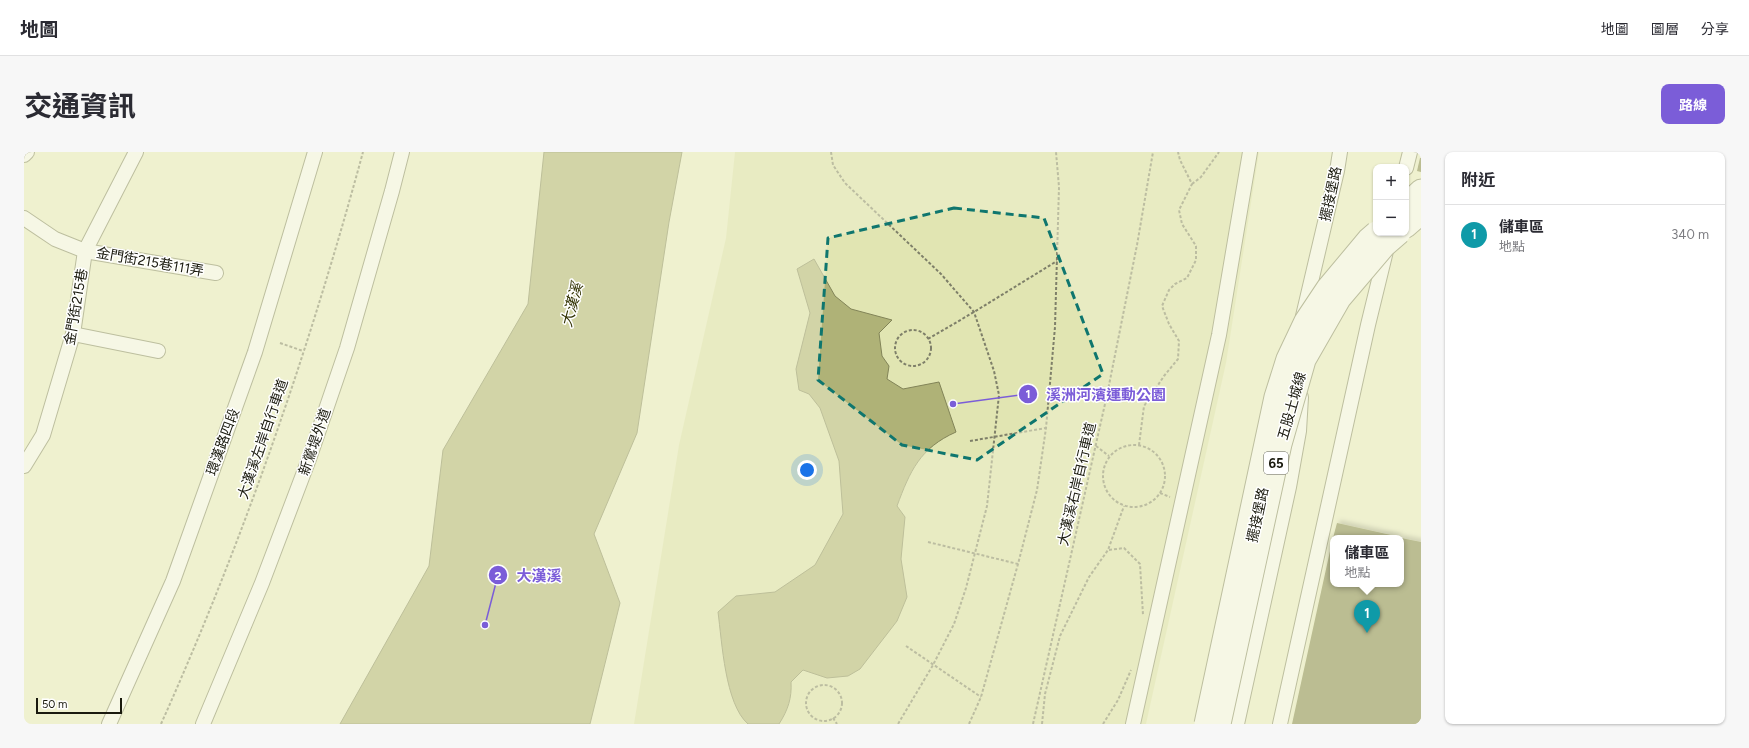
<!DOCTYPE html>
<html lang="zh-TW">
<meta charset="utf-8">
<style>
body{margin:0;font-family:Figtree,"Noto Sans TC",sans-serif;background:#f7f7f7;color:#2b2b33}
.controls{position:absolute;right:12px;top:12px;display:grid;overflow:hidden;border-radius:8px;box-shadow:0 1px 3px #0004}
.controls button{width:36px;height:36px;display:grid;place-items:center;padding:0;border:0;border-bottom:1px solid #e1e1e2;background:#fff;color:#2b2b33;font:20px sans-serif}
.scale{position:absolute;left:12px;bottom:10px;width:86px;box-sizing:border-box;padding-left:4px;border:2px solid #1a1a0e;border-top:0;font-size:11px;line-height:14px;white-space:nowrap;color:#1a1a0e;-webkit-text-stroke:3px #fff;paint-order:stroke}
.you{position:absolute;left:783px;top:318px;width:14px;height:14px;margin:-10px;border:3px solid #fff;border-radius:50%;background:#1a73e8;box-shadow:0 0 0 6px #1a73e833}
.badge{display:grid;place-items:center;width:26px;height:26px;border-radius:50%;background:#7b5dd8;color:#fff;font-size:13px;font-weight:700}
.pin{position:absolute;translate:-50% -33px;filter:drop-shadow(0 1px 2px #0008)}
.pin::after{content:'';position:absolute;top:21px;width:14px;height:12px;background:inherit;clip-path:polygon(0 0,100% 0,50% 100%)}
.popup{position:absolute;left:1306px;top:383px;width:74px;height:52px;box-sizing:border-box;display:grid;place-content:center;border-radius:8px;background:#fff;filter:drop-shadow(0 1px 3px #0005);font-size:13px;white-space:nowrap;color:#7c7c81}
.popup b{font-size:15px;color:#2b2b33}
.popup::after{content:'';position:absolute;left:50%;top:100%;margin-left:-8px;border:8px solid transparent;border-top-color:#fff}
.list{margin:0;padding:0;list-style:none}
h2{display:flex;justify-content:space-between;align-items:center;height:52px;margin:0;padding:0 16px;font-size:17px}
h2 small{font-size:13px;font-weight:400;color:#7c7c81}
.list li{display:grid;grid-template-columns:26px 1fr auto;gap:12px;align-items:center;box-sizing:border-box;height:60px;padding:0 16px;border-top:1px solid #e1e1e2}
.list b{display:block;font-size:15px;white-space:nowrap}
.list p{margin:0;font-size:13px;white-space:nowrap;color:#7c7c81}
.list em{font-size:13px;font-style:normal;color:#7c7c81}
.map{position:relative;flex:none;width:1397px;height:572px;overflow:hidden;border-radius:8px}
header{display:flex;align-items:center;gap:24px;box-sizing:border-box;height:56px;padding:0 20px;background:#fff;border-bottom:1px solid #e1e1e2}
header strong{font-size:19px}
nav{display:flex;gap:22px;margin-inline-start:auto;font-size:14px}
.intro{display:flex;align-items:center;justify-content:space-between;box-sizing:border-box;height:96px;padding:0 24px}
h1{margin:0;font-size:28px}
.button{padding:10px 18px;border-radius:8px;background:#7b5dd8;color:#fff;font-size:14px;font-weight:700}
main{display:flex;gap:24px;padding:0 24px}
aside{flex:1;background:#fff;border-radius:8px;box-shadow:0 1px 3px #0004}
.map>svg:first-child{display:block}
.green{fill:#e1e5b2}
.water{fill:#afb277;stroke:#828458}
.building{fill:#7d7f46;filter:url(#shadow)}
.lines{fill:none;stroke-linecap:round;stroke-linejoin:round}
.minor-casing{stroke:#818364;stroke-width:16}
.highway-casing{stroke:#818364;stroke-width:23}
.path{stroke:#7e7f69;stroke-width:2;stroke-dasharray:3 2;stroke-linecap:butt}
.minor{stroke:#fff;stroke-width:14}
.highway{stroke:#fff;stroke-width:21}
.highway-bridge-casing{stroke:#818364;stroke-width:23;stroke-linecap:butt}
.highway-bridge{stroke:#fff;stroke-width:21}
.marked{fill:none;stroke:#0f766e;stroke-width:3;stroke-dasharray:8 5;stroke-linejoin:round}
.labels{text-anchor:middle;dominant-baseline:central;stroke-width:3;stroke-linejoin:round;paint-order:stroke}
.shield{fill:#fff;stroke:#5f5f56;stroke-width:1}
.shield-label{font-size:13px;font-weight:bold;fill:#1a1a0e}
.street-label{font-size:14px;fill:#1a1a0e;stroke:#fff}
.water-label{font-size:15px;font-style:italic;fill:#313202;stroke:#fff}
.leader{fill:none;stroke:#7b5dd8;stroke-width:1.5}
.callout-dot{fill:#7b5dd8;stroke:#fff;stroke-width:1.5}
.mark-label{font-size:12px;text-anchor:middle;font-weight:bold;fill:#fff}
.callout-label{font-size:15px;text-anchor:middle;font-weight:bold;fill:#7b5dd8;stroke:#fff;stroke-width:3;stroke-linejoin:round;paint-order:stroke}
</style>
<header>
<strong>地圖</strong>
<nav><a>地圖</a><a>圖層</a><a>分享</a></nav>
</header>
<div class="intro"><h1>交通資訊</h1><a class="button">路線</a></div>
<main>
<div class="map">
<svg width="1397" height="572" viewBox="0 0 1397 572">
<defs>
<filter id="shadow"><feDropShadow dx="3" dy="-3" stdDeviation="2" flood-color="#0004"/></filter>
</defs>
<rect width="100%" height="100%" fill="#eff1cf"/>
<path class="green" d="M711 0H1235L1202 211 1122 572H610L655 293 702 86Z"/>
<g class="water">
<path d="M520 0H658L645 70 613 281 570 382 596 451 566 572H316L405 414 419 298 504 152Z"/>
<path d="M790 107 811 144 827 157 868 168 855 181 858 204 865 214 863 227 879 237 915 230 932 280C896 296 886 319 873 354L881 365 877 407 883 445 873 469 836 517 824 524 803 526 779 518 767 530C768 546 764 558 755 572H724C701 552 698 490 694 460L712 444 751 440 791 413 819 362 815 309 796 256 785 242 775 238 772 217 786 161 773 117Z"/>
</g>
<g class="building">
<path d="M1396 6H1397V20L1393 19Z"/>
<path d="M1313 371 1376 385V386H1309Z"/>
<path d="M1377 386 1397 390V572H1268L1308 390 1309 432H1377Z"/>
</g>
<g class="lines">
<g class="minor-casing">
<g id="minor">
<path d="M0 3 3 0"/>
<path d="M1382 16 1386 0"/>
<path d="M0 66 31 87 61 99 192 121"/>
<path d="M1279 164 1313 19 1316 0"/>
<path d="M49 182 134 199"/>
<path d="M0 314 19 283 49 182 61 99 112 0"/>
<path d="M85 572 149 429 231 200 291 0"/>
<path d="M179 572 238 431 285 307 323 196 368 39 378 0"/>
<path d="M1109 572 1195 183 1226 0"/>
<path d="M1213 572 1265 335 1275 279 1277 245"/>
<path d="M1256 572 1344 173 1363 95"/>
</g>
</g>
<g class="highway-casing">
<g id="highway">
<path d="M1382 52 1397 38"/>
<path d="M1382 75 1397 62"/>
</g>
</g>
<g class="path">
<path d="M807 0 809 13 821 31 917 122 950 160 970 219 975 243 963 354 942 436 930 472 909 513 874 572"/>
<path d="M1168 32 1177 25 1195 0"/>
<circle cx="889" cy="196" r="18"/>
<path d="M904 187 950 160 1033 109"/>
<path d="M256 191 279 199"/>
<path d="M946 289 1022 276"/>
<circle cx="1110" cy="324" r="31"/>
<path d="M1115 293 1120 254 1140 224 1154 207 1155 189 1145 172 1138 154 1145 138 1151 132 1163 126 1172 108V94L1158 72 1155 58 1168 32 1156 8 1154 0"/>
<path d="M1072 294 1085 304"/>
<path d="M1136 341 1146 345"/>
<path d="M904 390 994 412"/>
<path d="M1085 398 1100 396 1116 412 1119 463"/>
<path d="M882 494 957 545"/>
<circle cx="800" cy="551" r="18"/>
<path d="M809 566 813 572"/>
<path d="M137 572C220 387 286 195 339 0"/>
<path d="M945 572 957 545 994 412 1013 338 1022 276 1031 175 1035 35 1032 0"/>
<path d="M1009 572 1083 243 1113 93 1129 0"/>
<path d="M1018 572 1021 542 1036 484 1065 425 1084 398 1100 354"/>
<path d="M1079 572 1094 548 1107 518"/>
</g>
<use href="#minor" class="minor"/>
<use href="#highway" class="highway"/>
<g class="highway-bridge-casing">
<g id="highway-bridge">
<path d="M1181 572 1251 245 1263 207 1281 169 1303 136 1344 87 1352 80"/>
<path d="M1196 572 1257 292 1281 208 1316 147 1361 94 1376 81"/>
</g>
</g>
<use href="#highway-bridge" class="highway-bridge"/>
</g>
<path d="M0 0H1397V572H0ZM930 56 1020 66 1079 222 953 308 878 293 794 228 804 86Z" fill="#eff1cf" fill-opacity=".55" fill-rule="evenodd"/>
<path class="marked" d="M930 56 1020 66 1079 222 953 308 878 293 794 228 804 86Z"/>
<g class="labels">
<rect class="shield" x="1240" y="300" width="24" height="22" rx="3"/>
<g class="shield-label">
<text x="1252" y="311">65</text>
</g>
<g class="street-label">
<text transform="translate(1307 42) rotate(-78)">擺接堡路</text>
<text transform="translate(126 110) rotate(10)">金門街215巷111弄</text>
<text transform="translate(52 155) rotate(-80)">金門街215巷</text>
<text transform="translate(1268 254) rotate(-74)">五股土城線</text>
<text transform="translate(239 287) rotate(-71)">大漢溪左岸自行車道</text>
<text transform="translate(199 290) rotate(-70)">環漢路四段</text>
<text transform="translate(291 290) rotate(-71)">新鶯堤外道</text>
<text transform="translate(1053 332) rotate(-77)">大漢溪右岸自行車道</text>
<text transform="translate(1234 363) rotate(-78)">擺接堡路</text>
</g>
<g class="water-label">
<text transform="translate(548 153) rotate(-75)">大漢溪</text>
</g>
</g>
<path class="leader" d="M929 252L1004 242M461 473L474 423"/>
<g class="callout-dot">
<circle cx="929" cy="252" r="4"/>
<circle cx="461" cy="473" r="4"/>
<circle cx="1004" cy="242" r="10"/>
<circle cx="474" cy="423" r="10"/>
</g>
<g class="mark-label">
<text x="1004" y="246">1</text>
<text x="474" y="428">2</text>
</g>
<g class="callout-label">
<text x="1082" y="248">溪洲河濱運動公園</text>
<text x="515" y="429">大漢溪</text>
</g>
</svg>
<div class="controls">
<button>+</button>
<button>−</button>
</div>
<div class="scale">50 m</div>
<div class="you"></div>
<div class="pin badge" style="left:1343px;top:481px;background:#0f9aa8">1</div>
<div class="popup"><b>儲車區</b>地點</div>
</div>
<aside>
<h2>附近<small></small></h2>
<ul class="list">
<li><span class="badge" style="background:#0f9aa8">1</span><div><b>儲車區</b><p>地點</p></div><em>340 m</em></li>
</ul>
</aside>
</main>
